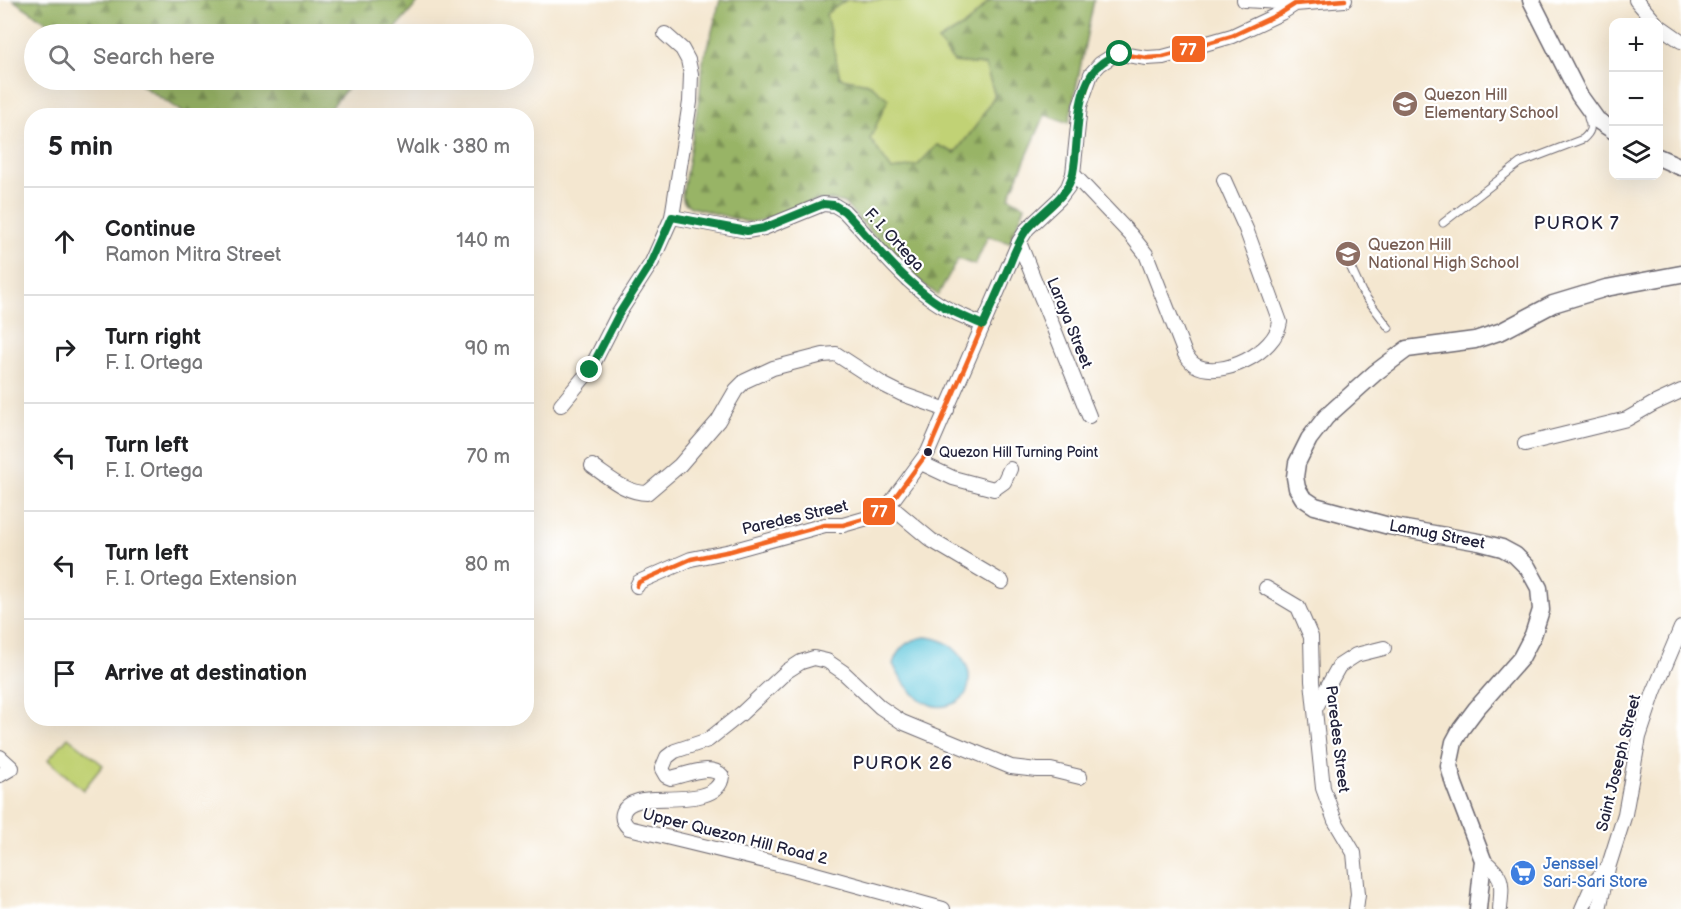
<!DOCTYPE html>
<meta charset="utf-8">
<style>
body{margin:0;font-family:"Balsamiq Sans",sans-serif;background:#f6f6f6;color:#202124}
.controls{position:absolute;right:18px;top:18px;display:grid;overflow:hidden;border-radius:12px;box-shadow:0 6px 24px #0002}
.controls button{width:54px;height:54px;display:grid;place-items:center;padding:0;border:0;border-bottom:2px solid #e0e0e0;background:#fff;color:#202124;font:30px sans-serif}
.stop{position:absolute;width:18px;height:18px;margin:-14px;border:4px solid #0b8043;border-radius:50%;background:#fff}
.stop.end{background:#0b8043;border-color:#fff;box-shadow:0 2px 6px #0008}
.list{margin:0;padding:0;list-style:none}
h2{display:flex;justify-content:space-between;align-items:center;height:78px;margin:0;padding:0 24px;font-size:26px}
h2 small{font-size:20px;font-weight:400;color:#757577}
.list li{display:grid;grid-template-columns:39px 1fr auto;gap:18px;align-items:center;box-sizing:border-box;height:108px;padding:0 24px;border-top:2px solid #e0e0e0}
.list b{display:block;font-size:22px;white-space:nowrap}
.list p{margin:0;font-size:20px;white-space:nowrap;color:#757577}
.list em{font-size:20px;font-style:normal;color:#757577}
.icon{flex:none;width:33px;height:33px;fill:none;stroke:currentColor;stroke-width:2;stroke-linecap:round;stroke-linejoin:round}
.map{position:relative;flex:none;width:1681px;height:909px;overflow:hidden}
.search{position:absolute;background:#fff;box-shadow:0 6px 24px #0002;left:24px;top:24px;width:510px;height:66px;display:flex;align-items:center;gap:15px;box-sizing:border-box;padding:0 21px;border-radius:33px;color:#757577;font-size:22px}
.panel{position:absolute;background:#fff;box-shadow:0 6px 24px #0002;left:24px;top:108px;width:510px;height:618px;border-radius:24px}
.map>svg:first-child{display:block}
.green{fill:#c1d274;stroke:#727a58;stroke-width:1.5}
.forest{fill:url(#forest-firs);stroke:#5d6b50;stroke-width:1.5}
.water{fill:#5ec6db;stroke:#40748b;stroke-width:1.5}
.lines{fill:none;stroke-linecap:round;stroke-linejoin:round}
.service-casing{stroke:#6c676f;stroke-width:9}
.minor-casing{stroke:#6c676f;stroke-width:16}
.tertiary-casing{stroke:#6c676f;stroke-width:19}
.service{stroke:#fff;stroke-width:7}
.minor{stroke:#fff;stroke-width:14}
.tertiary{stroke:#fff;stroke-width:16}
.bus-1-casing{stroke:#fff;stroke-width:9}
.bus-1{stroke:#f26522;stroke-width:4.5}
.route{stroke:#0b8043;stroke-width:8}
.bus-dot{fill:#22223b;stroke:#fff;stroke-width:2}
.labels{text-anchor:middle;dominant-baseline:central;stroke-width:4.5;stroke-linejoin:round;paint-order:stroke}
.bus-label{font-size:14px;fill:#22223b;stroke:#fff;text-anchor:start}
.education-label{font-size:16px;fill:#785e54;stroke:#fff;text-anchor:start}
.street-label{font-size:16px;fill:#22223b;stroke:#fff}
.shop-label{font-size:16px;fill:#366cbe;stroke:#fff;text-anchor:start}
.neighbourhood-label{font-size:18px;letter-spacing:1.5px;fill:#22223b;stroke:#fff}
.line-badge{stroke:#fff;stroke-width:2}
.badge-label{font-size:16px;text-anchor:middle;font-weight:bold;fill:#fff}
</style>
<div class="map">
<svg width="1681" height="909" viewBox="0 0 1681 909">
<defs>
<pattern id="forest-firs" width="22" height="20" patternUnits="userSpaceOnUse" patternTransform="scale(1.5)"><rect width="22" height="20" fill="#98b466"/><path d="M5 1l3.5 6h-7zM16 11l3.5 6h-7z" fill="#7c9255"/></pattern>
</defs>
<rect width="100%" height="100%" fill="#fff"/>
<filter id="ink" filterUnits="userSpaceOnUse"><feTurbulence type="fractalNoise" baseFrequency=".0167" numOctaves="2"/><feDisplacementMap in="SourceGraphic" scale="12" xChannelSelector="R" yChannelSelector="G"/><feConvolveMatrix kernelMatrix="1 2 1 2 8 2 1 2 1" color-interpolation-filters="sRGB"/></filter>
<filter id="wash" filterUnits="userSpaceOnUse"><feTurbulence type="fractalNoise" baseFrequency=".008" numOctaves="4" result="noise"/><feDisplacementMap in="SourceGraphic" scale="24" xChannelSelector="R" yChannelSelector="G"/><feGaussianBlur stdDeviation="1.35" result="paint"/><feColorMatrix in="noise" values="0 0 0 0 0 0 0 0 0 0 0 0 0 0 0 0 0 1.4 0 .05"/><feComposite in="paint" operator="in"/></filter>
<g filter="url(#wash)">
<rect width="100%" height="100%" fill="#f4e7d0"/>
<g class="green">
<path d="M846 0H990L967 24 938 41 954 62 985 65 995 95 976 126 955 153 937 145 918 165 892 171 870 139 868 83 840 78 825 14Z"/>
<path d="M68 737 103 765 83 790 48 760Z"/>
</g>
<g class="forest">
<path d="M13 0H420L391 34H65Z"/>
<path d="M720 0H846L826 14 840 78 868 83 888 99 870 139 892 170 918 165 937 145 955 153 976 126 995 95 985 65 954 62 938 41 967 24 990 0H1094L1069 123 1045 115 1009 197 1025 206 1010 243 988 236 975 265 958 259 938 295C902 270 874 235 844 203 807 190 786 220 750 222 744 222 738 219 732 218 718 214 705 211 691 207L684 202 682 196 700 93 702 61 708 47Z"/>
<path d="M133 80H354L324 116 187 115Z"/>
</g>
<path class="water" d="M925 637C941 638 951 644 961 656 974 673 973 699 949 705 944 707 936 707 931 705 913 698 901 681 893 664 898 647 908 640 925 637Z"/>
</g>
<g filter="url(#ink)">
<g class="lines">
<g class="service-casing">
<g id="service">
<path d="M1443 223 1520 163 1583 139C1591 132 1592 128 1588 118"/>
<path d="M1350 266 1362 292 1389 328"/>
</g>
</g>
<g class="minor-casing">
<g id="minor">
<path d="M1244 0 1295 3"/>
<path d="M1636 0 1655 22"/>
<path d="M1658 25 1681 41"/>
<path d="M1073 174 1131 235 1146 254 1185 354C1188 358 1190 362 1195 365 1221 380 1276 352 1280 322L1246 229 1224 180"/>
<path d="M672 217 747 231 764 228 823 204 834 205 844 211C873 241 898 276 933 300 948 311 966 317 983 325"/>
<path d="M1019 242 1089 416"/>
<path d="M561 405 590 370 619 313 652 262 672 217 690 102 691 74 688 60 682 49 665 34"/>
<path d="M1525 444 1627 419 1653 404 1681 391"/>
<path d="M921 463 953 478 994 489 1004 482 1010 469"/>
<path d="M592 466C610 478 626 493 647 493L680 465 718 421 736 390 745 381 773 368 823 355 836 354 884 385 902 394 947 410"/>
<path d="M889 505 931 540 1002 582"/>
<path d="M637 586 639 582 691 559 731 551 825 525H843L871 517 889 505 928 452 1019 242 1027 229 1059 199 1068 187 1073 174 1080 106 1091 74 1100 64 1111 57 1120 54 1147 58 1163 57 1178 53 1194 47 1232 36 1281 13 1295 4 1345 0"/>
<path d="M1266 588 1298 607 1311 637 1312 681 1323 788 1335 821 1354 853 1358 894 1356 909"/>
<path d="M1315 709 1339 666 1356 655 1384 648"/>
<path d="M0 757 12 768 0 775"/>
<path d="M1483 860C1505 877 1502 883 1500 909"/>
<path d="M943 909 790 867 629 828C617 817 623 805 638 801 658 795 719 807 722 776 710 763 686 775 671 778L666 776 662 769 667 757 675 751 708 740 742 713 787 671 801 662 814 658 827 661 843 672 880 707 902 722 1011 767 1037 770H1051L1080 777"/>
<path d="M1582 909 1593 884 1605 870"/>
<path d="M1599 909 1608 868 1625 814 1639 737 1654 692 1681 628"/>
</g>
</g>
<g class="tertiary-casing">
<g id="tertiary">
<path d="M1531 0 1579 95 1597 120 1614 131"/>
<path d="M1658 157 1681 167"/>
<path d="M1478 909 1483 860 1454 784 1449 766 1454 742 1461 729 1476 709 1521 658 1533 635 1541 610 1539 588 1528 568 1515 555 1502 548 1479 542 1389 526 1315 506 1303 498 1297 488 1295 477 1297 463 1309 439 1326 417 1375 373 1407 349 1475 340 1502 331 1553 304 1606 288 1681 274"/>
</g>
</g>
<use href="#service" class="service"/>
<use href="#minor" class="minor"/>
<use href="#tertiary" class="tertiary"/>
<g class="bus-1-casing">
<path id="bus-1" d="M637 586 639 582 691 559 731 551 825 525H843L871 517 889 505 928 452 1019 242 1027 229 1059 199 1068 187 1073 174 1080 106 1091 74 1100 64 1111 57 1120 54 1147 58 1163 57 1178 53 1194 47 1232 36 1281 13 1295 4 1345 0"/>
</g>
<use href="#bus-1" class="bus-1"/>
</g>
</g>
<g class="lines" filter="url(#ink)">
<path class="route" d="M590 370 619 314 652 262 672 217 747 231 764 228 823 204 834 205 844 211C873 241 898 276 933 300 948 311 966 317 983 325 992 305 1000 286 1009 266 1014 253 1019 240 1027 229 1042 210 1067 199 1073 173 1081 134 1070 67 1120 54"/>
</g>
<defs>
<g id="school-disc" transform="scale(1.35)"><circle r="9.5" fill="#8d6e63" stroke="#fff"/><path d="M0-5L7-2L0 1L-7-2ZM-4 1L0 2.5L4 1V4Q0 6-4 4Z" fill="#fff"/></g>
<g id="supermarket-disc" transform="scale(1.35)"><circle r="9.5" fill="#3f7fe0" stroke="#fff"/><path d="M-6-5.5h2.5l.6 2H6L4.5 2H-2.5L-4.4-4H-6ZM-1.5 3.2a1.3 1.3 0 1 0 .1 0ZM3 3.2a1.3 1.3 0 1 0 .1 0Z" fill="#fff"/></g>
</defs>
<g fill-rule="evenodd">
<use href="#school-disc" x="1405" y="104"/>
<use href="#school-disc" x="1348" y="254"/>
<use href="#supermarket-disc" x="1523" y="873"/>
</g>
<circle class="bus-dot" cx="928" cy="452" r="5"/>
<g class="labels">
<g class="bus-label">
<text x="939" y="452">Quezon Hill Turning Point</text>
</g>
<g class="education-label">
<text x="1424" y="95">Quezon Hill<tspan x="1424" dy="18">Elementary School</tspan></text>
<text x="1368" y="245">Quezon Hill<tspan x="1368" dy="18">National High School</tspan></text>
</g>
<g class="street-label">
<text transform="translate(894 240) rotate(47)">F. I. Ortega</text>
<text transform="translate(1069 323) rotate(68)">Laraya Street</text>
<text transform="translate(795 518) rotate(-13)">Paredes Street</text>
<text transform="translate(1437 535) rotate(11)">Lamug Street</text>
<text transform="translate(1337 739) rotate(83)">Paredes Street</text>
<text transform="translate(1619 763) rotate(-76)">Saint Joseph Street</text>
<text transform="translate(735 837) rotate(14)">Upper Quezon Hill Road 2</text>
</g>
<g class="shop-label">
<text x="1543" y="864">Jenssel<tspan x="1543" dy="18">Sari-Sari Store</tspan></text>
</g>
<g class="neighbourhood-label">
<text x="1577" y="223">PUROK 7</text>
<text x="903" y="763">PUROK 26</text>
</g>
</g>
<g class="line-badge">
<rect x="1171" y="35" width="35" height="28" rx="6" fill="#f26522"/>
<rect x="862" y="497" width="34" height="29" rx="6" fill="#f26522"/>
</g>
<g class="badge-label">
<text x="1188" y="55">77</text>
<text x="879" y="517">77</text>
</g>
</svg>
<div class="controls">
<button>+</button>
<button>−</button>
<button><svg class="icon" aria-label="layers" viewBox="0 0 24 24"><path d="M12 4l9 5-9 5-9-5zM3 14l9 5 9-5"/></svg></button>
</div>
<div class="stop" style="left:1120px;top:54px"></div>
<div class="stop end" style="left:590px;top:370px"></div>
<div class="search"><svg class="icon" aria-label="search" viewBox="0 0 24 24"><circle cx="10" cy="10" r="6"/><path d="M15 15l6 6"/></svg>Search here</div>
<section class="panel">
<h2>5 min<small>Walk · 380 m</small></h2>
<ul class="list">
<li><svg class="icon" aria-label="ahead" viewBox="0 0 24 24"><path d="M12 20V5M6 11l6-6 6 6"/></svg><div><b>Continue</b><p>Ramon Mitra Street</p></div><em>140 m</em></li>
<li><svg class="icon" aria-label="right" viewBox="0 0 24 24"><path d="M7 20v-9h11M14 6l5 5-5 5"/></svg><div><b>Turn right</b><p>F. I. Ortega</p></div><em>90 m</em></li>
<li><svg class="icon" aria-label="left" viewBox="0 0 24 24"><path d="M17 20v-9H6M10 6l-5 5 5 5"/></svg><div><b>Turn left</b><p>F. I. Ortega</p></div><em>70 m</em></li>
<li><svg class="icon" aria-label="left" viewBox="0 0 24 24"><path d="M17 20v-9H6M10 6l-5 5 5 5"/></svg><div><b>Turn left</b><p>F. I. Ortega Extension</p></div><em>80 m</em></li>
<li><svg class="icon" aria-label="arrive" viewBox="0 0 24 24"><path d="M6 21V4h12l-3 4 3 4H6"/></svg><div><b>Arrive at destination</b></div></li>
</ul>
</section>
</div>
